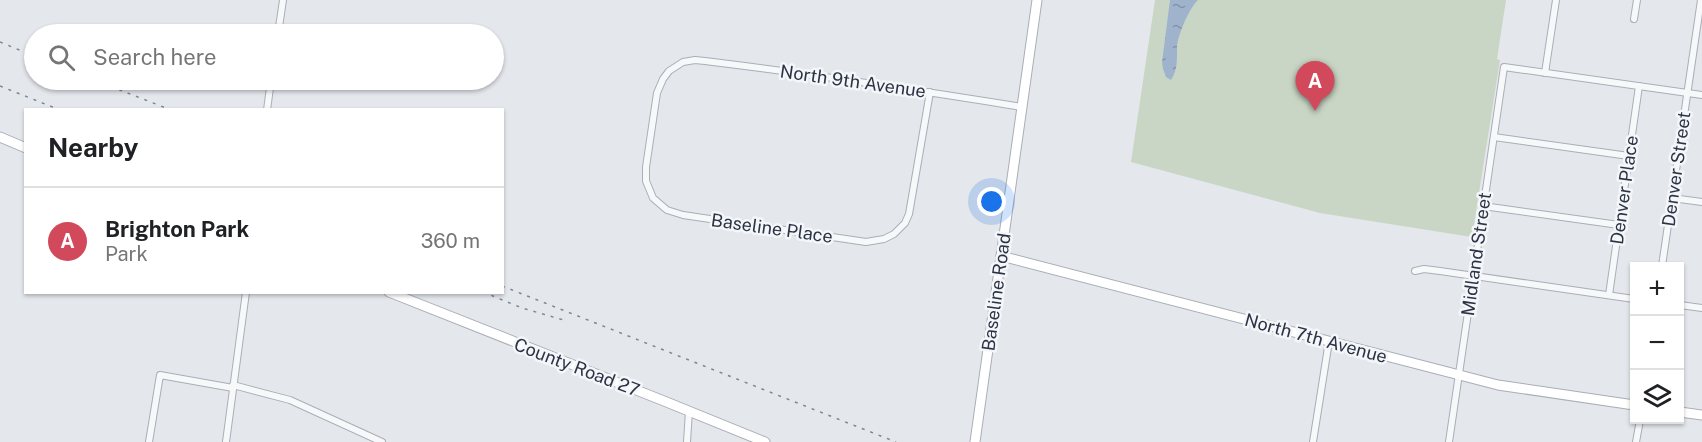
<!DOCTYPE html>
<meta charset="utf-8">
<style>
body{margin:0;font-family:"Public Sans",sans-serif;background:#f2f2f2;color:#202124}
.controls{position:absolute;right:18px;bottom:18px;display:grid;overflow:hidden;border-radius:0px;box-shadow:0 2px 4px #0004}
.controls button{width:54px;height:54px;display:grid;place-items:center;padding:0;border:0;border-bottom:2px solid #e0e0e0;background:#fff;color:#202124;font:30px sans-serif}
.you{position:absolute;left:992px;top:202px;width:21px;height:21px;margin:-15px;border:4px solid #fff;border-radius:50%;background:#1a73e8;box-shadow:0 0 0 9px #1a73e833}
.badge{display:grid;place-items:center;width:39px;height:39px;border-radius:50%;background:#d1495b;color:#fff;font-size:20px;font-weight:700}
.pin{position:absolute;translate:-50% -50px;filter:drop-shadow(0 2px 3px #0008)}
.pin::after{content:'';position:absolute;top:32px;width:21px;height:18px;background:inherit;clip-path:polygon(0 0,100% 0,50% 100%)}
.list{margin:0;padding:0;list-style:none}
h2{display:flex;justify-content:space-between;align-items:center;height:78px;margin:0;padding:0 24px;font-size:26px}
h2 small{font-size:20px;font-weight:400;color:#757577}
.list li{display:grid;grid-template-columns:39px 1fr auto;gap:18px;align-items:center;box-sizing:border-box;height:108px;padding:0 24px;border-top:2px solid #e0e0e0}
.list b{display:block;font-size:22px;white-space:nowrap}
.list p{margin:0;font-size:20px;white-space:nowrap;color:#757577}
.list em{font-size:20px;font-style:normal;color:#757577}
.icon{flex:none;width:33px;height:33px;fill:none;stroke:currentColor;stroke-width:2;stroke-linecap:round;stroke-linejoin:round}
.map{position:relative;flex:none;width:1702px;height:442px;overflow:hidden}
.search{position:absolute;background:#fff;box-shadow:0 2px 4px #0004;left:24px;top:24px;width:480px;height:66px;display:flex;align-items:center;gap:15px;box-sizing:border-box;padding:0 21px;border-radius:33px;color:#757577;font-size:22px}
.panel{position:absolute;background:#fff;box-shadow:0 2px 4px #0004;left:24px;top:108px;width:480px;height:186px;border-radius:0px}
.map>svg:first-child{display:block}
.green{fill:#c9d6c5}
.water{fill:url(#water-ripples)}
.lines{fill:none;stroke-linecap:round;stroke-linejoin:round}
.street-casing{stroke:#a9aeb7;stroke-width:8}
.secondary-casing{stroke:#a9aeb7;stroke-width:11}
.street{stroke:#f7f8fa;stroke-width:6}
.secondary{stroke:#fff;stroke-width:9}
.rail{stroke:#7d8696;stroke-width:1.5;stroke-dasharray:3 6;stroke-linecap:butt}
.labels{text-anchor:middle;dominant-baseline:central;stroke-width:5;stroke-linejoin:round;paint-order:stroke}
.street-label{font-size:18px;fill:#2b3445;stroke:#f4f6f9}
</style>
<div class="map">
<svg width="1702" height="442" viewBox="0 0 1702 442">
<defs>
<pattern id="water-ripples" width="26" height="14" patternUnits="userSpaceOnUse" patternTransform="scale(1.5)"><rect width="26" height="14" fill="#9fb4cc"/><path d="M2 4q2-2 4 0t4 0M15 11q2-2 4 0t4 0" fill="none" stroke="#8293a7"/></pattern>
</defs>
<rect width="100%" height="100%" fill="#e4e7ec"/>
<path class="green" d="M1155 0H1506L1497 59 1500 60 1472 237 1320 213 1131 162Z"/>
<path class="water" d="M1170 0H1198C1189 9 1178 34 1177 47 1177 59 1178 69 1171 80L1166 77 1163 69 1162 62Z"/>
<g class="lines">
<g class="street-casing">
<g id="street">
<path d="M1634 19 1637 0"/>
<path d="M278 34 283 0"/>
<path d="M1545 73 1556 0"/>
<path d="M930 92 909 214 905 223 894 234 884 239 866 242 683 215 667 210 653 198 646 181V167L657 93 663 79 669 71 683 62 695 60 705 61C811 74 916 90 1022 107"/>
<path d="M267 110 271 80"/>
<path d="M1494 137 1629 156"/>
<path d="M1672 198 1702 202"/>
<path d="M1483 206 1619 225"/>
<path d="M1662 266 1701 0"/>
<path d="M1415 271 1424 269 1440 271 1634 299"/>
<path d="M1609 295 1639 86"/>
<path d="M1680 305 1702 308"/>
<path d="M233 385 290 400 382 442"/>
<path d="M149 442 160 375 233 388"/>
<path d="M226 442 246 292"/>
<path d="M687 442 689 411"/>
<path d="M1313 442 1329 341"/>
<path d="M1449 442 1504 67 1702 95"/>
<path d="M1636 442 1640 420"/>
</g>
</g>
<g class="secondary-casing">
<g id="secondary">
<path d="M0 137 26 148"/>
<path d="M1001 256 1498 385 1634 405"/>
<path d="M389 292 664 401 765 442"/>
<path d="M1680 412 1702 415"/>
<path d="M975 442 1037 0"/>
</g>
</g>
<use href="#street" class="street"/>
<use href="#secondary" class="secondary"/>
<g class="rail">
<path d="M0 42 34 56"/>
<path d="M94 80 166 108"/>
<path d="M0 86 60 110"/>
<path d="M502 286 896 442"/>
<path d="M483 292 522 308 567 321"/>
</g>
</g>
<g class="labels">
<g class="street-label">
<text transform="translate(853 81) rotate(8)">North 9th Avenue</text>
<text transform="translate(1676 169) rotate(-82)">Denver Street</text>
<text transform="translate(1624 190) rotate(-82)">Denver Place</text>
<text transform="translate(772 228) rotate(8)">Baseline Place</text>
<text transform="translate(1476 254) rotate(-82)">Midland Street</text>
<text transform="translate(996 292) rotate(-82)">Baseline Road</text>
<text transform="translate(1316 338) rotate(15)">North 7th Avenue</text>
<text transform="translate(577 367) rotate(21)">County Road 27</text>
</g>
</g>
</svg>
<div class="controls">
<button>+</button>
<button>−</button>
<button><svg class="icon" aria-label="layers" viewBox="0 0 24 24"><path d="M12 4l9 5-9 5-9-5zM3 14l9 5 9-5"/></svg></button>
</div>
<div class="you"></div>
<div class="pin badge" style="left:1315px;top:111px">A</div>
<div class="search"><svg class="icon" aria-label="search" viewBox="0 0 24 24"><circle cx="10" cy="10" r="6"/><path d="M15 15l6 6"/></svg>Search here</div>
<section class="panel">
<h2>Nearby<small></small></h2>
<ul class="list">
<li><span class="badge">A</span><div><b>Brighton Park</b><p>Park</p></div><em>360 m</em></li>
</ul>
</section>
</div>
